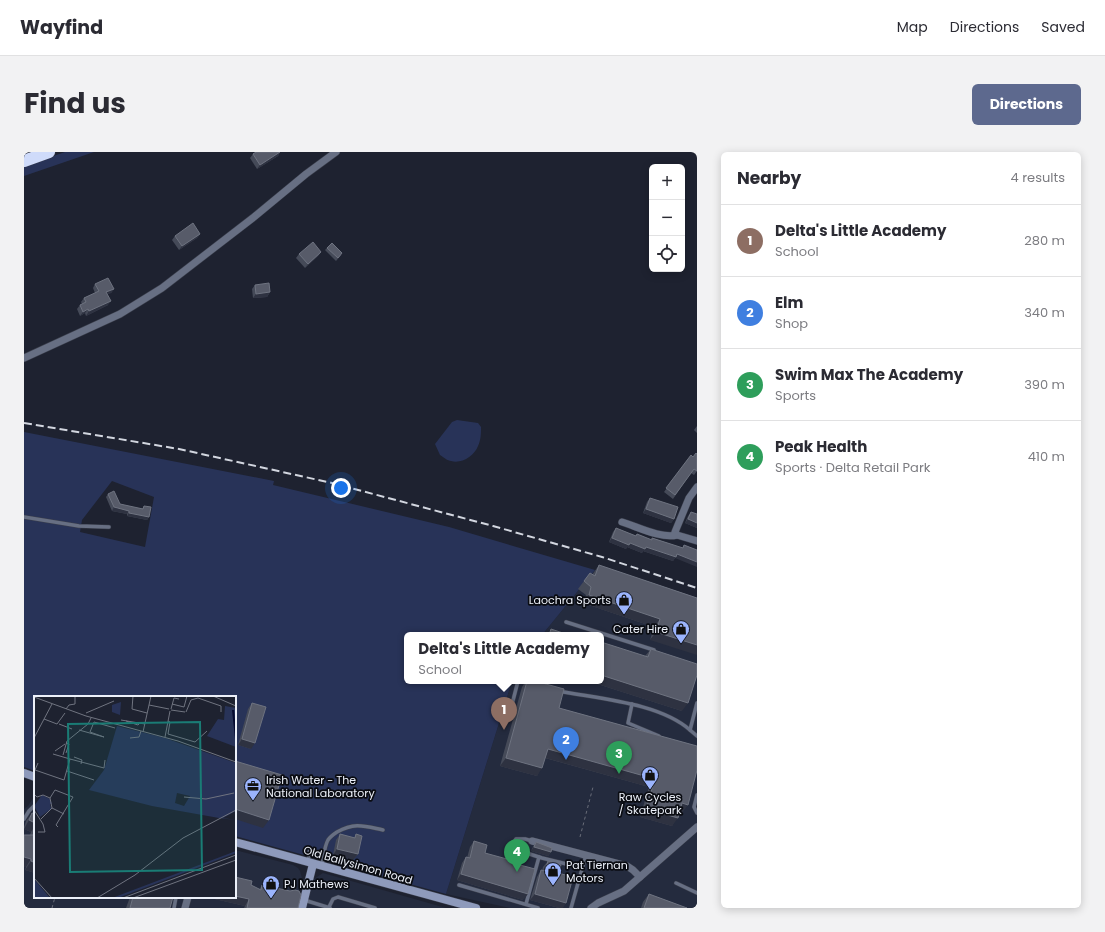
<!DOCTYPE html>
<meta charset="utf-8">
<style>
body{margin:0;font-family:Poppins,sans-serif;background:#f2f2f3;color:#2b2b33}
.controls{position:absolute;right:12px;top:12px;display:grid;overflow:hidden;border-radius:6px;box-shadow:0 2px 10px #0003}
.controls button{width:36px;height:36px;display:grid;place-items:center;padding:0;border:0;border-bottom:1px solid #e1e1e2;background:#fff;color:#2b2b33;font:20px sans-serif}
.you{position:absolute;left:317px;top:336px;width:14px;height:14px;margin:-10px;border:3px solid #fff;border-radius:50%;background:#1a73e8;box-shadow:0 0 0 6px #1a73e833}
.badge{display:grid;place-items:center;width:26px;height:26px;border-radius:50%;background:#5d698e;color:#fff;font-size:13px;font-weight:700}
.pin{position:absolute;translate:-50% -33px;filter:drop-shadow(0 1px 2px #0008)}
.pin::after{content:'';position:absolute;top:21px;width:14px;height:12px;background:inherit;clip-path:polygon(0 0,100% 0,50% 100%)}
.popup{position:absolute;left:380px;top:480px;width:200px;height:52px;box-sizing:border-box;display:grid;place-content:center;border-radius:6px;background:#fff;filter:drop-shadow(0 1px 3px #0005);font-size:13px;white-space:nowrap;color:#7c7c81}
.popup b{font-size:15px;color:#2b2b33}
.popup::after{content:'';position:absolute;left:50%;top:100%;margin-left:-8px;border:8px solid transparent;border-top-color:#fff}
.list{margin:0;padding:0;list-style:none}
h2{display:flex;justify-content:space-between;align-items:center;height:52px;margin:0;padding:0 16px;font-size:17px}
h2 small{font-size:13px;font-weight:400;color:#7c7c81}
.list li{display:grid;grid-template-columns:26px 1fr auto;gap:12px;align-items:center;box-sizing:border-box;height:72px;padding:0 16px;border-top:1px solid #e1e1e2}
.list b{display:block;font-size:15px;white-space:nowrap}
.list p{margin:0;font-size:13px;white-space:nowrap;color:#7c7c81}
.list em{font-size:13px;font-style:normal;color:#7c7c81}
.icon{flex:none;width:22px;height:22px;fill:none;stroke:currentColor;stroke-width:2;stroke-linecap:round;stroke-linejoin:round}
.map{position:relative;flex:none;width:673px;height:756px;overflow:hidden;border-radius:6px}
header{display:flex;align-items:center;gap:24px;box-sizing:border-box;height:56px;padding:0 20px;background:#fff;border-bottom:1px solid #e1e1e2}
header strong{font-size:19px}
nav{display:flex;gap:22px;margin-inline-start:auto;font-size:14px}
.intro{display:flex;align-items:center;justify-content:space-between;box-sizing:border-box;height:96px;padding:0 24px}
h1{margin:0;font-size:28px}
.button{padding:10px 18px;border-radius:6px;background:#5d698e;color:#fff;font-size:14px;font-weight:700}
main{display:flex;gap:24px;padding:0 24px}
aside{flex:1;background:#fff;border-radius:6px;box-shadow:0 2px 10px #0003}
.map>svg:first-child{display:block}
.built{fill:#242b3e}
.green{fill:#283358;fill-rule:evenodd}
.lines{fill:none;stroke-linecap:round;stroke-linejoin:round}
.lane-casing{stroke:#3b3f4c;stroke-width:4.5}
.street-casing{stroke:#3b3f4c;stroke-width:8}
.secondary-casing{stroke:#3b3f4c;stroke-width:9}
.highway-casing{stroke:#3b3f4c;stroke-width:13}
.path{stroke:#696d79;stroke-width:1;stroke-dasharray:3 3;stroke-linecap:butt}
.lane{stroke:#676f83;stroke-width:3.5}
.street{stroke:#676f83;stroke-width:7}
.secondary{stroke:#8e9abb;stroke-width:8}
.highway{stroke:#cfdbfa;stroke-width:12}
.rail{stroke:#d2d6df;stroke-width:2;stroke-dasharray:8 4;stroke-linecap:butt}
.wall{fill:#454a58}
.shaded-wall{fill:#2e3241}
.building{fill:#575b69;stroke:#6e7380}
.labels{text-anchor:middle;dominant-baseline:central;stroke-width:3.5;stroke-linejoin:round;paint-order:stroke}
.poi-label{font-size:11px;fill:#ecf0f9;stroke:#0a0c12;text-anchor:start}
.street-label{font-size:11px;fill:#ecf0f9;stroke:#0a0c12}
.inset-river{fill:none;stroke:#04092e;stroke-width:2}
.inset-road{fill:none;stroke:#707480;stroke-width:1}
.view{fill:#1a7c75;fill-opacity:0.15;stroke:#1a7c75;stroke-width:2}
.inset-edge{fill:none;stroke:#ecf0f9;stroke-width:2}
</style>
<header>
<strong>Wayfind</strong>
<nav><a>Map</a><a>Directions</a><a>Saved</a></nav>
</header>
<div class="intro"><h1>Find us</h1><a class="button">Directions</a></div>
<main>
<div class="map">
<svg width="673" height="756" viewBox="0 0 673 756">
<rect width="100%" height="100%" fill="#1e2230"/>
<g class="built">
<path d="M571 418 673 451V756H486L422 742 488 529H577V483H518Z"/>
<path d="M11 643V745H211V698L269 713 274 716 276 719 278 726 271 756H0V657L4 654Z"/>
<path d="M299 721 422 756H282L287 731 290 727Z"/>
</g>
<g class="green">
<path d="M41 0H70L0 24V14Z"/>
<path d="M433 268 454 271 457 275C457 281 457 288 454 294 450 304 438 312 427 309 424 309 419 305 416 303L411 292 428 270Z"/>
<path d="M0 280 250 329 249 333 425 375 571 418 518 483H383V529H488L422 742 211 684V545H11V619L0 615ZM88 329 130 345 121 395 56 380 58 368Z"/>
</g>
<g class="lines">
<g class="lane-casing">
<g id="lane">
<path d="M0 365 55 374 85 375"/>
<path d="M542 470 630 498"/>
<path d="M497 529 506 532"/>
<path d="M535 539C576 547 635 551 666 578"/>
<path d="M673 551 666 578 673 584"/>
<path d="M608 552 604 571 635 584"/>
<path d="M484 568 494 529"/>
<path d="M673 643 670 655 673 661"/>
<path d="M0 667 5 659 11 653"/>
<path d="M508 689 501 687H492L490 690V697L518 706 559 716"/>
<path d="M284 709 286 697"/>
<path d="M298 713C300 705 300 695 304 688 306 685 310 682 313 680 331 670 340 674 359 678"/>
<path d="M652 731 673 741"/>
<path d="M435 733 514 756"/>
<path d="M280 748 306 756"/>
<path d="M502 752 515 705"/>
<path d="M305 755 309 747 314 745 351 756"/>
<path d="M150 756 152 745"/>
<path d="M547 756 562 703"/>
</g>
</g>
<g class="street-casing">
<g id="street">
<path d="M0 206 96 162 138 136 230 65 282 22 312 0"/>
<path d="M673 335 665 346 651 380 653 383 673 389"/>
<path d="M598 370C614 375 637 387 653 383"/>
<path d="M508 689 603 714 609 718 616 725"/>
<path d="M161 756 164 745"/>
<path d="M567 756 574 751 600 739 673 675"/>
</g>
</g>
<g class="secondary-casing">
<g id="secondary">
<path d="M0 621 11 625"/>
<path d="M211 690 452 756"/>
<path d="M278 756 289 712"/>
</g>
</g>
<g class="highway-casing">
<path id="highway" d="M0 9 25 0"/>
</g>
<g class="path">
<path d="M556 685 569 635"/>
<path d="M0 755 3 756"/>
<path d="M28 756 31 745"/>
</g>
<use href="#lane" class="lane"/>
<use href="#street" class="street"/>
<use href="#secondary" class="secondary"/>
<use href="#highway" class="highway"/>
<path class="rail" d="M0 271 155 297 308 331 469 374 578 405 673 436"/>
</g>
<g class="wall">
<path d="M256 0 254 4 233 17 226 6 229 2Z"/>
<path d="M176 82 173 86 155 98 148 88 151 84Z"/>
<path d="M303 96 317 103 312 109 301 98Z"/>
<path d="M297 100 294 104 281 116 272 106 275 102Z"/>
<path d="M71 132 90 137 87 141 83 142 84 153 62 164 61 161 56 164 53 157 56 153 58 152 57 150 60 146 71 141 69 136Z"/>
<path d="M231 133 246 140 243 145 229 146 228 137Z"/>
<path d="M673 274V281L670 278Z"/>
<path d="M667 303 673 319 670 323 667 321 649 347 640 340Z"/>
<path d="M84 342 96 352 118 357 120 354 125 365 123 368 103 364V362L88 359 82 345Z"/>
<path d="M626 346 650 367 647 371 619 361 623 350Z"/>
<path d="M667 360 673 362V376L661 371 664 364Z"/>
<path d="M592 376 612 384 613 382 627 388 628 386 658 396 660 393 673 398 651 406 649 409 619 399 618 401 603 395 602 397 585 390 589 380Z"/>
<path d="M575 413 673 446 626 488 630 475 559 451 562 443 554 437 566 421 568 423Z"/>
<path d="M627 497 658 559 564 529H577L621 504Z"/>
<path d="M502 529H511L535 556 673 594 658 661 655 660 648 674 616 665 625 635 521 606 513 624 476 614 498 535Z"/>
<path d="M228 551 227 597 214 593 224 557Z"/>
<path d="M8 661 11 662V721L1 718 2 715H0V683H6L7 680 0 677V675L2 669Z"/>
<path d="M316 682 330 686 332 682 334 702 329 708 309 703 312 688Z"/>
<path d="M450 689 461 701 481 707 485 700 496 713 499 748 433 728 438 711 442 705 443 706 446 695Z"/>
<path d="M512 690 527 700 524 704 507 699 509 695Z"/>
<path d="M524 709 534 721 539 756H535L506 748 513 725 517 718 518 719 519 715Z"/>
<path d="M227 733 235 738 238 733 274 756H220L221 754 182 745H211Z"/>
<path d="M625 742 663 756H617L619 750Z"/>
<path d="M106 745H149L146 756H102Z"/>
</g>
<g class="shaded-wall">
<path d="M256 0 254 4 233 17 236 13Z"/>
<path d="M176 82 173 86 155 98 158 94Z"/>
<path d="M297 100 294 104 281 116 284 112Z"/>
<path d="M90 137 87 141 79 144 82 140Z"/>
<path d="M246 140 243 145 229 146 232 142Z"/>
<path d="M87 149 84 153 62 164 65 159Z"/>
<path d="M64 157 61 161 56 164 59 160Z"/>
<path d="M90 355 105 359 103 362 88 359Z"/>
<path d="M622 357 650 367 647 371 619 361Z"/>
<path d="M105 361 125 365 123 368 103 364Z"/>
<path d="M664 367 673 371V376L661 371Z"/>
<path d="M588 386 622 395 653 402 673 410V415L651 406 649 409 619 399 618 401 603 395 602 397 585 390Z"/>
<path d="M565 443 636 467 630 475 559 451Z"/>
<path d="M632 480 673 493V503L626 488Z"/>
<path d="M577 523 664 551 658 559 564 529H577Z"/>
<path d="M553 529H563L561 532Z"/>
<path d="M218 587 231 591 227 597 214 593Z"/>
<path d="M524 597 631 627 625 635 518 605Z"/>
<path d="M482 606 518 616 513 624 476 614Z"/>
<path d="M658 651 664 653 658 661 652 659Z"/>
<path d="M211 657 245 668 239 676 211 667Z"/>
<path d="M622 657 654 666 648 674 616 665Z"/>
<path d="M5 668 11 671V674L7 680 0 677Z"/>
<path d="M510 695 527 700 524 704 507 699Z"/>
<path d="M313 697 334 702 329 708 309 703Z"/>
<path d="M0 705 7 707 2 715H0Z"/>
<path d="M7 709 11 711V721L1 718Z"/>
<path d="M437 722 504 742 499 748 433 728Z"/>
<path d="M511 742 542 751 539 756H535L506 748Z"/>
<path d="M211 744 225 747 221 754 182 745H211Z"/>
</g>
<g class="building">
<path d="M232 0H256L236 13 229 2Z"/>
<path d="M169 71 176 82 158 94 151 84Z"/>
<path d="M289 90 297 100 284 112 275 102Z"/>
<path d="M308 91 318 101 314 106 303 96Z"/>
<path d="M84 126 90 137 82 140 87 149 65 159 64 157 59 160 56 153 62 150 60 146 75 139 71 132Z"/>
<path d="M245 131 246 140 232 142 231 133Z"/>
<path d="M672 301 673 302V319L670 317 651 343 642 336 667 303 669 305Z"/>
<path d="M90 339 96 352 119 357 120 354 127 355 125 365 105 361V359L90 355 84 342Z"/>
<path d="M626 346 654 355 650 367 622 357Z"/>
<path d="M667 360 673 362V371L664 367Z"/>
<path d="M592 376 612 384 613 382 628 388V386L659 396 660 393 673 398V410L653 402 652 405 622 395 621 397 606 391 605 393 588 386Z"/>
<path d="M575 413 673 446V493L632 480 636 467 565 443 567 435 560 429 566 421 571 424Z"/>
<path d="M527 477 545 483H525Z"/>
<path d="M577 490 624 505 627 497 673 512V523L664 551 577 523Z"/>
<path d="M503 529H511L540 537 535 556 673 594V618L664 653 658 651 654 666 622 657 631 627 524 597 518 616 482 606Z"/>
<path d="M228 551 242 555 231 591 218 587Z"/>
<path d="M211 609 258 623 245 668 211 657Z"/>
<path d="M8 661 11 662V671L5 668Z"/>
<path d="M11 678V711L7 709V707L0 705V683H10Z"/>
<path d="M316 682 331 686 332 682 338 684 334 702 313 697Z"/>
<path d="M450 689 463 693 461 701 483 707 485 700 498 704 496 713 511 717 504 742 437 722 442 705 446 706Z"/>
<path d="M512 690 528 696 527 700 510 695Z"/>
<path d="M524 709 537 713 534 721 549 725 542 751 511 742 517 718 521 719Z"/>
<path d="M211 725 228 729 227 733 237 738 238 733 266 739 271 738 275 739 277 743 274 756H223L225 747 211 744Z"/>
<path d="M625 742 663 756H620Z"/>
<path d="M109 745H149L146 756H106Z"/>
</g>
<defs>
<g id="shop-pin" transform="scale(0.9)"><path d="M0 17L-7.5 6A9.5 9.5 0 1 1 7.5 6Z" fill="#9bb4fd" stroke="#0a0c12"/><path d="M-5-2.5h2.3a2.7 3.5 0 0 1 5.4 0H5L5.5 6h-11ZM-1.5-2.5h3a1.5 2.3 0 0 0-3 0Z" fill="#111"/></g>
<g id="office-pin" transform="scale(0.9)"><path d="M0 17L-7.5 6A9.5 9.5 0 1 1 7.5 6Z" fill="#9bb4fd" stroke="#0a0c12"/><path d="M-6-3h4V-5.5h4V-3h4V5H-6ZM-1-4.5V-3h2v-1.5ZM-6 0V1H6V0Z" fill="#111"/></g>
</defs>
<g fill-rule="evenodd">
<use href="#shop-pin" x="600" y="448"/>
<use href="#shop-pin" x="657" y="477"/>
<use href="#shop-pin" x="626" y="623"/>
<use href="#office-pin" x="229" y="634"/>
<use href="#shop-pin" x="529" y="719"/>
<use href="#shop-pin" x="247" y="732"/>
</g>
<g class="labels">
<g class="poi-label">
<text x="587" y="448" text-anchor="end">Laochra Sports</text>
<text x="644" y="477" text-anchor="end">Cater Hire</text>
<text x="242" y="628">Irish Water - The<tspan x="242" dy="13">National Laboratory</tspan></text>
<text x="626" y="645" text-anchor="middle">Raw Cycles<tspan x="626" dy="13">/ Skatepark</tspan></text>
<text x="542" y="713">Pat Tiernan<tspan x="542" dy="13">Motors</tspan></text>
<text x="260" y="732">PJ Mathews</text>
</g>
<g class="street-label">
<text transform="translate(334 713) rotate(16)">Old Ballysimon Road</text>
</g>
</g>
<g transform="translate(10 544)">
<rect width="202" height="202" fill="#1e2230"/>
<path d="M87 6 86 19 78 16V9ZM191 10 202 12V51L173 40 184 23 190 24ZM83 30 131 42 202 67V115L189 122 202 124 185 122 118 110 55 94 70 74ZM143 97 156 100 150 110 141 107ZM8 99 16 103 18 108H16L17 113 6 121 0 110ZM202 155V157L126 186 84 202H78ZM0 183 16 202H0Z" fill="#283358" fill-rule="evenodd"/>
<path class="inset-river" d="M199 14 202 43"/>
<path class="inset-road" d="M99 0 98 13 113 17M179 0 202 10M0 1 52 20 144 45 202 66M138 8 150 11 153 0M115 9 135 13M32 13 35 9 41 8V0M137 13 140 2 145 3M137 14 151 16M152 16 157 4 164 2 187 10V16M52 17 80 5M10 23 23 28 31 17M87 24 111 28M92 25 104 29 106 27M134 25 136 26 134 38 161 46 173 35M25 28 38 33M45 34 70 41 56 36M56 36 60 26 81 32M109 36 117 0M131 41 136 15M0 42 18 8M96 42 105 41 107 35M32 47 35 48 32 57M21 55 31 48M29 59 33 45 54 28 57 22M40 61 48 64 47 68M36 63 70 72 71 64M4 67 1 74 30 84 36 63 19 58M33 75 60 84M0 98 3 101 9 99 16 102M150 101 172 103 200 97M18 112 30 118M0 114 9 128 11 136H4M7 123 18 112 16 102 21 94 39 101 22 129 24 131M0 182 18 202M63 202 101 179 149 142 202 114M89 202 202 159M99 202 202 164"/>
<path class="view" d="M166 26 168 174 36 176 34 28Z"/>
<rect width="202" height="202" class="inset-edge"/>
</g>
</svg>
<div class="controls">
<button>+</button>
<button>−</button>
<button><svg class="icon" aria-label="locate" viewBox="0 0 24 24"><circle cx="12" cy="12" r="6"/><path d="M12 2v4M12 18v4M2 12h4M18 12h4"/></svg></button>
</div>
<div class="you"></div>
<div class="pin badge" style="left:480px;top:578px;background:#8d6e63">1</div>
<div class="popup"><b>Delta's Little Academy</b>School</div>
<div class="pin badge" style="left:542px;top:608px;background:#3f7fe0">2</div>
<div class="pin badge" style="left:595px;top:622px;background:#2e9e5b">3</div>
<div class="pin badge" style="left:493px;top:720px;background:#2e9e5b">4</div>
</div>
<aside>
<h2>Nearby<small>4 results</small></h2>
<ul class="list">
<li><span class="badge" style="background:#8d6e63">1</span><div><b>Delta's Little Academy</b><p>School</p></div><em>280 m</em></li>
<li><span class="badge" style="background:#3f7fe0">2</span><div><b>Elm</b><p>Shop</p></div><em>340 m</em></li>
<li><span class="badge" style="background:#2e9e5b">3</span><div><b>Swim Max The Academy</b><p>Sports</p></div><em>390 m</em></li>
<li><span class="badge" style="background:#2e9e5b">4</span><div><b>Peak Health</b><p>Sports · Delta Retail Park</p></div><em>410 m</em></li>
</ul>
</aside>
</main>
